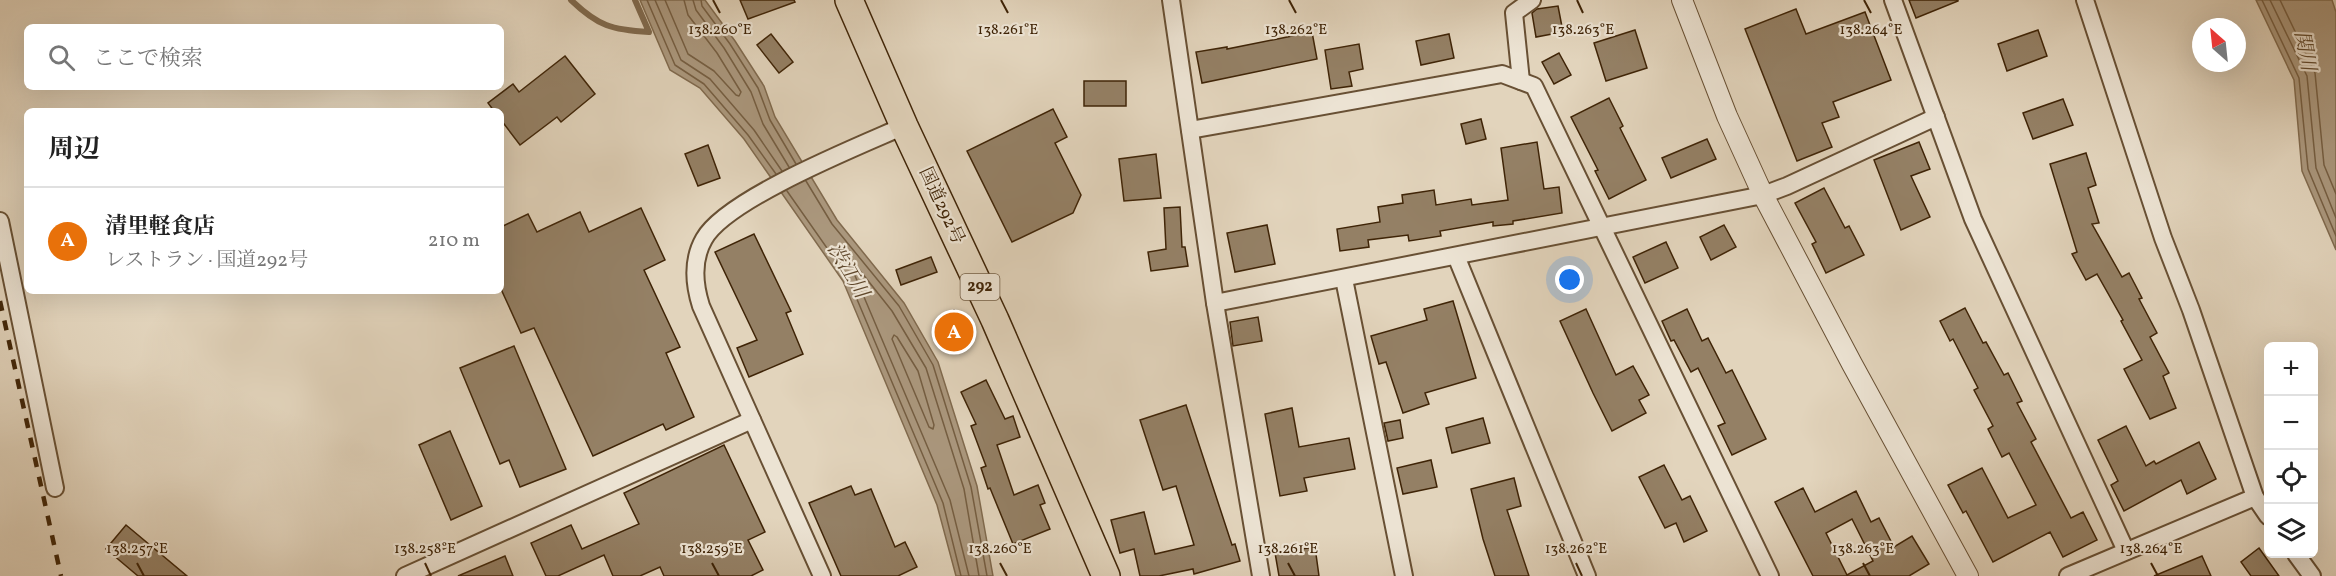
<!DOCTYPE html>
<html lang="ja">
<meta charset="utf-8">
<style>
body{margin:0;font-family:Vollkorn,"Noto Serif JP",serif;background:#f6f6f6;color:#222}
.controls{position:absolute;right:18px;bottom:18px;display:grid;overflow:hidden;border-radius:9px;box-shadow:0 6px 24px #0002}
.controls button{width:54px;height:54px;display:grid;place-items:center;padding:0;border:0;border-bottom:2px solid #e0e0e0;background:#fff;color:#222;font:30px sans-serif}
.compass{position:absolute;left:2192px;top:18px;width:54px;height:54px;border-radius:50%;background:#fff;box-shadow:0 6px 24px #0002;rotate:333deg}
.you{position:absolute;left:1570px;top:280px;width:21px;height:21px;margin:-15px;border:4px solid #fff;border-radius:50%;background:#1a73e8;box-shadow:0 0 0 9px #1a73e833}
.badge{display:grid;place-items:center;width:39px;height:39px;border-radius:50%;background:#b45309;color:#fff;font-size:20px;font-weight:700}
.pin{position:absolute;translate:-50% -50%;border:3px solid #fff;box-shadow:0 2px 6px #0006}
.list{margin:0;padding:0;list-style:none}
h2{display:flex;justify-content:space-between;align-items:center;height:78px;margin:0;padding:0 24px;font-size:26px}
h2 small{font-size:20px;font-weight:400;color:#767676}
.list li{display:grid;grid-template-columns:39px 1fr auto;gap:18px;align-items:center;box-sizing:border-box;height:108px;padding:0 24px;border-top:2px solid #e0e0e0}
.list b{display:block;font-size:22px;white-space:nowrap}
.list p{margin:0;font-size:20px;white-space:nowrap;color:#767676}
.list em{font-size:20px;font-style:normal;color:#767676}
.icon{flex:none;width:33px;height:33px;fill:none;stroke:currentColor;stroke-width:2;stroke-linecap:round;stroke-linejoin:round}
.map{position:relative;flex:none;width:2336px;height:576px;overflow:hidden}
.search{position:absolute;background:#fff;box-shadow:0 6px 24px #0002;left:24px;top:24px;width:480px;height:66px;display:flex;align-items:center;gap:15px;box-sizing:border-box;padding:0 21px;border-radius:9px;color:#767676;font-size:22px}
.panel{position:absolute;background:#fff;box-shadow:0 6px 24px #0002;left:24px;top:108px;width:480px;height:186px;border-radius:9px}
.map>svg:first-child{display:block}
.water{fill:#ab987e;stroke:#806a4e;stroke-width:1.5}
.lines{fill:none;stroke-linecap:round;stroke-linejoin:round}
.shore{stroke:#755e42;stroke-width:1.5}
.stream{stroke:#806a4e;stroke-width:6}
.building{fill:#948065;stroke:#3f2407;stroke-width:1.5;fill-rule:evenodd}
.minor-casing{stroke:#685034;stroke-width:20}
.tertiary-casing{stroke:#685034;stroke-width:22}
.trunk-casing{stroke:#3f2407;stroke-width:30}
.minor{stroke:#ece3d3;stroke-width:16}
.tertiary{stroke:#ece3d3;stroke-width:20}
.trunk{stroke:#e2d4bc;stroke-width:27}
.rail{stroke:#3f2407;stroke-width:4.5;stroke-dasharray:10 10;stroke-linecap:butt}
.ticks{fill:none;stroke:#3f2407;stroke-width:2}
.labels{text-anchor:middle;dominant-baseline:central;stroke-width:4.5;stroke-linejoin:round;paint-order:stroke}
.shield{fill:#ece3d3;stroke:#735d44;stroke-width:1.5}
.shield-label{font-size:16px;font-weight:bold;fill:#3f2407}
.street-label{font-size:18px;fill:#3f2407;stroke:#ece3d3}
.water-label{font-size:20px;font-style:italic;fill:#5f472b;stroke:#ece3d3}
.ticks-label{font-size:15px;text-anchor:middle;fill:#3f2407;stroke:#ece3d3;stroke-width:4.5;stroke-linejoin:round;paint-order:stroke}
</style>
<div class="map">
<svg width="2336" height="576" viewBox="0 0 2336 576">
<rect width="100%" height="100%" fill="#e2d4bc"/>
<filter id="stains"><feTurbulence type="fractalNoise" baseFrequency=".00333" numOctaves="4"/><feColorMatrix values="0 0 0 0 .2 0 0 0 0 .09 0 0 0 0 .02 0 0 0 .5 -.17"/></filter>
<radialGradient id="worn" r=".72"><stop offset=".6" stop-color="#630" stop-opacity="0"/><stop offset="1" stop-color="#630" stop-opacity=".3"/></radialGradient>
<g class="water">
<path d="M640 0H705L735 41 764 86 775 117 837 220 904 303 938 362 977 486 993 576H956L937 505 843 281 744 139 700 88 670 70Z"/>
<path d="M2256 0H2332L2336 12V250L2302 171 2294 80Z"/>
</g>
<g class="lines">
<g class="shore">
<path d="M647 0 675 65 704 84 748 135 776 174"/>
<path d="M655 0 681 60 710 79 754 130 782 171"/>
<path d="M665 0 688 54 714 71 736 95 739 96 741 92 717 53 688 15 684 0"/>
<path d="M693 0 696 10 724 48 751 92 763 124 789 167"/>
<path d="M701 0 702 6 730 44 758 88 770 120 796 164"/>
<path d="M2262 0 2299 78 2308 169 2336 236"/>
<path d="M2270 0 2307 76 2316 168 2336 218"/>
<path d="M2280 0 2315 73 2324 165 2336 194"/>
<path d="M806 181 832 224 899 306 933 365 971 487 987 576"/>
<path d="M787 191 848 278 943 503 961 576"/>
<path d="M894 335 897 337 918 371 934 425 933 429 929 427 892 339Z"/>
<path d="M969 576 950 500 853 271 854 267 858 268 892 311 926 368 964 489 979 576"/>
</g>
<path class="stream" d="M571 0C598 26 612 30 649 32L635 0"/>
</g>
<g class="building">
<path d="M740 0H794L795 2 748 19Z"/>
<path d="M1909 0H1958V1L1916 18Z"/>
<path d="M1558 6 1563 32 1536 37 1532 13 1537 9Z"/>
<path d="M1796 9 1806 34 1865 12 1891 80 1833 102 1839 117 1822 123 1832 147 1797 161 1745 29Z"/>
<path d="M1635 30 1647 68 1606 81 1594 43Z"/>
<path d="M2038 30 2047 56 2007 71 1998 44Z"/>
<path d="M1312 32 1317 59 1202 83 1196 52 1227 47V49Z"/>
<path d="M771 34 793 62 779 73 757 45Z"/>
<path d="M1449 34 1454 58 1421 65 1416 41Z"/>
<path d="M1359 44 1363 69 1349 72 1352 86 1331 89 1325 50Z"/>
<path d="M1559 53 1571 75 1554 84 1542 62Z"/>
<path d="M565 56 595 94 561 122 557 117 520 145 501 120V111H494L488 103 513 84 519 92Z"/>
<rect x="1084" y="81" width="42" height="25"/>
<path d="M1609 98 1623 126 1620 128 1646 180 1609 199 1595 171 1598 170 1571 117Z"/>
<path d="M2063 99 2073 125 2033 139 2023 113Z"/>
<path d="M1053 109 1067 137 1055 143 1081 195 1073 213 1012 242 967 151Z"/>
<path d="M1481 119 1486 139 1466 144 1461 124Z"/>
<path d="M1707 139 1716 159 1671 178 1662 158Z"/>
<path d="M1537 142 1544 189 1559 187 1562 213 1513 221V224L1493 226V222L1440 231 1441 236 1409 241 1408 235 1368 240 1369 247 1340 251 1337 229 1380 222 1378 207 1403 203 1402 195 1434 190 1436 205 1471 199 1472 205 1508 200 1501 148Z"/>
<path d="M1919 142 1930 169 1911 176 1930 217 1901 230 1874 160Z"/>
<path d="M708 145 720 178 698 186 685 154Z"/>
<path d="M2086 153 2096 185 2088 188 2099 223 2092 224 2122 277 2129 273 2142 298 2139 299 2157 333 2150 337 2169 373 2163 376 2176 408 2150 419 2124 369 2142 360 2121 321 2123 320 2097 274 2086 280 2072 254 2077 252 2050 164Z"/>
<path d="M1156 154 1161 198 1124 201 1119 159Z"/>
<path d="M1824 188 1845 228 1849 226 1864 255 1826 273 1812 244 1816 242 1795 203Z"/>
<path d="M1180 207 1182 247H1185L1188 266 1151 271 1148 252 1166 249 1164 208Z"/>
<path d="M641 208 665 260 644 270 680 347 666 353 694 417 666 430 663 424 593 456 534 328 521 333 501 289V227L528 214 537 232 580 212 589 232Z"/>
<path d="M1267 225 1275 264 1235 272 1227 233Z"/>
<path d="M1724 225 1736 247 1711 260 1700 237Z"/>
<path d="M754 234 791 311 786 313 803 354 749 377 737 348 757 340 715 252Z"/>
<path d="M1666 242 1678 268 1645 283 1633 257Z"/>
<path d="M931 257 937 272 901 285 896 270Z"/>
<path d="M1453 301 1476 378 1425 393 1429 404 1403 413 1386 362 1379 364 1371 336 1427 320 1424 309Z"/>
<path d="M1965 308 1983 343 1986 342 2004 375 2008 373 2022 401 2017 403 2036 439 2031 442 2071 518 2083 512 2097 540 2063 557 2050 532 1993 562 1966 511 1963 513 1948 485 1982 468 2008 518 2036 505 2009 453 2002 457 1988 429 1993 426 1974 390 1978 388 1953 339 1950 341 1940 321Z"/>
<path d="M1586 309 1616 375 1633 366 1649 395 1639 400 1646 413 1612 431 1593 393 1560 321Z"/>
<path d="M1687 309 1702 341 1708 338 1726 373 1732 370 1766 439 1732 455 1718 426 1725 423 1698 368 1691 372 1674 340 1671 341 1662 321Z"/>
<path d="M954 310 975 336 955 353 933 327Z"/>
<path d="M1258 317 1262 341 1233 346 1230 322Z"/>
<path d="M514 346 566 469 520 487 509 460 500 464 460 368Z"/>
<path d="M986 380 1005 419 1013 416 1020 437 997 445 1014 495 1038 485 1045 503 1040 505 1050 529 1013 544 990 488 988 489 981 468 986 466 971 426 976 424 961 392Z"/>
<path d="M1186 405 1232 545 1235 544 1240 561 1194 574 1193 569 1159 576H1140L1134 549 1120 553 1111 520 1144 512 1155 554 1194 545 1176 486 1163 490 1140 420Z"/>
<path d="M1292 408 1299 447 1349 438 1355 469 1304 478 1307 491 1280 496 1265 414Z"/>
<path d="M1483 418 1490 443 1452 453 1446 428Z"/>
<path d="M1400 420 1403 438 1388 441 1384 423Z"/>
<path d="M2126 426 2146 466 2154 461 2156 464 2199 442 2216 479 2187 494 2181 480 2124 511 2111 485 2118 481 2098 440Z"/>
<path d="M450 431 482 506 451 520 419 445Z"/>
<path d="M724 445 765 532 748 540 763 570 751 576H664L660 567 640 576H613L604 555 558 576H546L531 543 571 525 582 549 639 524 624 493Z"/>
<path d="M1431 460 1437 487 1403 494 1397 468Z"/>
<path d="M1664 465 1682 500 1690 496 1707 531 1684 542 1676 523 1665 528 1639 477Z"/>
<path d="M1514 478 1521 506 1507 510 1529 576H1495L1483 539 1471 489Z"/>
<path d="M851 486 855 495 871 489 895 547 905 542 917 567 898 576H841L809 503Z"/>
<path d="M1803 488 1815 512 1856 491 1871 522 1879 518 1894 547 1912 536 1929 564 1909 576H1813L1775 502ZM1852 519 1873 561 1847 575 1826 533Z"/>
<path d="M126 525 187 576H138L106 549Z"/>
<path d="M1315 547 1319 576H1279L1275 553Z"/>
<path d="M2259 548 2279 576H2251L2241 562Z"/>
<path d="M505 556 513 576H458Z"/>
<path d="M2202 556 2211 576H2154Z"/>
</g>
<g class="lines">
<g class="minor-casing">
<g id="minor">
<path d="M1171 0 1215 303 1261 576"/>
<path d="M1893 0 1973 219 2126 551"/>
<path d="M2085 0 2163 238 2191 310 2255 497 2268 516"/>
<path d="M1521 81 1514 13 1532 0"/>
<path d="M1190 130 1502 74 1534 86 1770 576"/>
<path d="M0 221 55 488"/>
<path d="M1456 256 1587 576"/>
<path d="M1344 279 1404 576"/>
<path d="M1215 303 1763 195 1787 186 1936 117"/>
<path d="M2296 554 2312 576"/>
<path d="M405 576 752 420"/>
<path d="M822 576 701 306C694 284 692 260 704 239 726 199 859 146 904 126"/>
<path d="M2068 576 2255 497"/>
</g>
</g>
<g class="tertiary-casing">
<path id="tertiary" d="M1682 0 1727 116 1763 195 1852 364 1968 576"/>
</g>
<g class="trunk-casing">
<path id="trunk" d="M849 0 904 126 995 320 1106 576"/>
</g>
<use href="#minor" class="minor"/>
<use href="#tertiary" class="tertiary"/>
<use href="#trunk" class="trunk"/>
<path class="rail" d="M0 301 61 576"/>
</g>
<path class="ticks" d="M713 0 720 13M1001 0 1008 13M1289 0 1296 13M1577 0 1583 13M1864 0 1871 13M137 563 144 576M425 563 431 576M712 563 719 576M1000 563 1007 576M1288 563 1295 576M1576 563 1582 576M1863 563 1870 576M2151 563 2158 576"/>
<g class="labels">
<rect class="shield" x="960.5" y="274" width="39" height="26" rx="4.5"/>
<g class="shield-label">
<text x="980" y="287">292</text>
</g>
<g class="street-label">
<text transform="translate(941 206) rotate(65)">国道292号</text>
</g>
<g class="water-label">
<text transform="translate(2304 51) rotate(79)">関川</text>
<text transform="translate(847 271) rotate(59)">渋江川</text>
</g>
</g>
<g class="ticks-label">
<text x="720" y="34">138.260°E</text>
<text x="1008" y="34">138.261°E</text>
<text x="1296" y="34">138.262°E</text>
<text x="1583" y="34">138.263°E</text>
<text x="1871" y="34">138.264°E</text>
<text x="137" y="553">138.257°E</text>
<text x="425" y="553">138.258°E</text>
<text x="712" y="553">138.259°E</text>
<text x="1000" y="553">138.260°E</text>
<text x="1288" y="553">138.261°E</text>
<text x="1576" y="553">138.262°E</text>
<text x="1863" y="553">138.263°E</text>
<text x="2151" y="553">138.264°E</text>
</g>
<rect width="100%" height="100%" filter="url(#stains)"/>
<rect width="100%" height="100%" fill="url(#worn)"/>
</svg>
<div class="controls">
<button>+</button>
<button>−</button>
<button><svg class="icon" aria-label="locate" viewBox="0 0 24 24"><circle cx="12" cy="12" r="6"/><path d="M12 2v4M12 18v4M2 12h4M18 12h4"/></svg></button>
<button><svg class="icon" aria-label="layers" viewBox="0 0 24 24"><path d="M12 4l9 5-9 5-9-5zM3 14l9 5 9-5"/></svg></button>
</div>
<svg class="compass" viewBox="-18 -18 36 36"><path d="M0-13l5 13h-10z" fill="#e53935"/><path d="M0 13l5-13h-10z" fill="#767676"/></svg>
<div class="you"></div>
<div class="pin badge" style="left:954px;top:332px;background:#e8710a">A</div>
<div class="search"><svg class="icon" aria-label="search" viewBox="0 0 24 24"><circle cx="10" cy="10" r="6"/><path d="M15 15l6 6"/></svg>ここで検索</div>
<section class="panel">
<h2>周辺<small></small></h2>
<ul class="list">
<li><span class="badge" style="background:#e8710a">A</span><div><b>清里軽食店</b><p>レストラン · 国道292号</p></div><em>210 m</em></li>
</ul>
</section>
</div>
